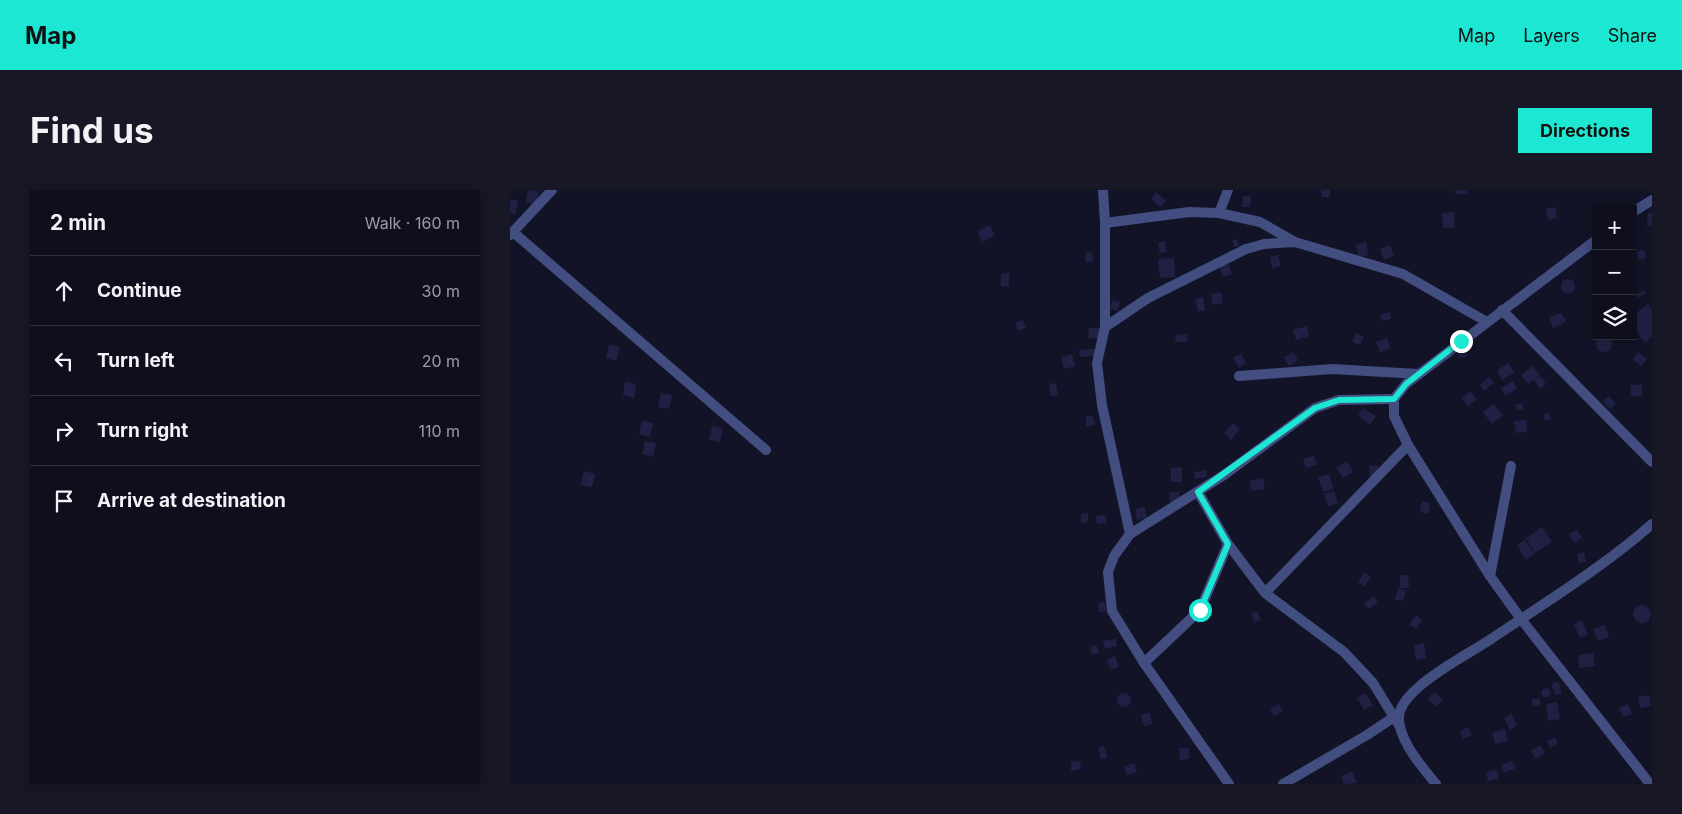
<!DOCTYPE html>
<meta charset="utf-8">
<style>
body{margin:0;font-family:Inter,sans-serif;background:#171725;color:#f1f3f6}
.controls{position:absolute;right:15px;top:15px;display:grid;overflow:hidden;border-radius:0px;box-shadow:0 2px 12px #0003}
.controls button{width:45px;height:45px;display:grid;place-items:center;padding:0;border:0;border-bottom:1px solid #2e2e3b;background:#0e0e1c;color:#f1f3f6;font:25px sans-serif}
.stop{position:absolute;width:15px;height:15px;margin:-11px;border:4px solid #1ce7d2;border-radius:50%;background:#fff}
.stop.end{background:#1ce7d2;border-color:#fff;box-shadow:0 1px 5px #0008}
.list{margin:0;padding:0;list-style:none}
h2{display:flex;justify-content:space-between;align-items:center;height:65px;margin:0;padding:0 20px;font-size:21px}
h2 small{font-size:16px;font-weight:400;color:#9b9ca3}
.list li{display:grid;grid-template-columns:32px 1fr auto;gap:15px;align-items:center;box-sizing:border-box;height:70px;padding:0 20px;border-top:1px solid #2e2e3b}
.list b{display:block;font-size:19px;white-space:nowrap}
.list em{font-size:16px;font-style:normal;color:#9b9ca3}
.icon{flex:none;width:28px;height:28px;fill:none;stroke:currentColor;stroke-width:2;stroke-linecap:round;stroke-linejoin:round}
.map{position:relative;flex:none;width:1142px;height:594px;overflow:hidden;border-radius:0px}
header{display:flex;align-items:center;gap:30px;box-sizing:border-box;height:70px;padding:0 25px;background:#1ce7d2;color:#111}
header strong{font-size:24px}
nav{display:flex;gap:28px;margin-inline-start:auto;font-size:18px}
.intro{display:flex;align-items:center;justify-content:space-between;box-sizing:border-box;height:120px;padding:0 30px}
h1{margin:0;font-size:35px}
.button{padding:12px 22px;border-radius:0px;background:#1ce7d2;color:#111;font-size:18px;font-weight:700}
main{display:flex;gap:30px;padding:0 30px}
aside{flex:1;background:#0e0e1c;border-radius:0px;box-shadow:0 2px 12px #0003}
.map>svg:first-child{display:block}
.building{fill:#202045}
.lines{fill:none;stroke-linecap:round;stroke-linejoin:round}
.minor{stroke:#424d80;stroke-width:10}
.route{stroke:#1ce7d2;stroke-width:6}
</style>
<header>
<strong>Map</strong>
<nav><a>Map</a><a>Layers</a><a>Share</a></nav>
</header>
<div class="intro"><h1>Find us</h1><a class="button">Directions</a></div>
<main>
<aside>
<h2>2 min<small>Walk · 160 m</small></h2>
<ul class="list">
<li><svg class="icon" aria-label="ahead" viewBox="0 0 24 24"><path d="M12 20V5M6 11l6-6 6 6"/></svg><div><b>Continue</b></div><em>30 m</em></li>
<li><svg class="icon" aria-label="left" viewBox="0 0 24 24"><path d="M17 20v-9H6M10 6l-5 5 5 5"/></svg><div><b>Turn left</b></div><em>20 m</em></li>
<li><svg class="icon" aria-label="right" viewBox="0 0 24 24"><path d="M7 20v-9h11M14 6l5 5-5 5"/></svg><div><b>Turn right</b></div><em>110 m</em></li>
<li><svg class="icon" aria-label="arrive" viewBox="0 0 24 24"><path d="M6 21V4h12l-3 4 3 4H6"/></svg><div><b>Arrive at destination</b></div></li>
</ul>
</aside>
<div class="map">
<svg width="1142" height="594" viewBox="0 0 1142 594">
<rect width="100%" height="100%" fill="#121326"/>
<g class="building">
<path d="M18 0 29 1 27 15 16 12Z"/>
<path d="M811 0H820V7H812Z"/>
<rect x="945" y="0" width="12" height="4"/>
<path d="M646 2 656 11 650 17 641 9Z"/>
<path d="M733 6H741L740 17H732Z"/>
<path d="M0 9 8 11 5 25 0 23Z"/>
<path d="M1045 17 1047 28 1038 30 1036 19Z"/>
<path d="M944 22 945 38H933L932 23Z"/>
<path d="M1138 23H1142V36H1137Z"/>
<path d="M479 35 485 45 473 52 467 42Z"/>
<path d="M727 49 729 56 724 57 722 50Z"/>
<path d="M655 51 657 62 650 63 648 53Z"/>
<path d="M856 52 858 65 848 67 846 54Z"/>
<path d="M880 55 884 66 874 70 870 59Z"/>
<circle cx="1131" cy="65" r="5"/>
<path d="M582 62 583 71 576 72 575 63Z"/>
<path d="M768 65 771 76 762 78 760 67Z"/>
<path d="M664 68 665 87 650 88 648 69Z"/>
<path d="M718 73 722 84 713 87 709 76Z"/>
<path d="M499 83V96H491V84Z"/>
<circle cx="1058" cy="96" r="7"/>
<path d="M1134 100 1136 103 1124 110 1123 106Z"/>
<path d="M711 102 713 113 703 115 701 104Z"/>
<path d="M693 107 695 120 688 122 685 109Z"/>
<path d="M602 110 610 112 608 121 600 119Z"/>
<path d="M1138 114 1142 119V147L1135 153 1123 137V125Z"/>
<path d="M880 122 881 129 872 131 870 124Z"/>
<path d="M1052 123 1056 132 1043 138 1039 127Z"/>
<path d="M513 130 516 138 508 141 505 133Z"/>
<path d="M797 136 799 146 786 150 783 140Z"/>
<path d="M579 138H589V149L578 148Z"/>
<path d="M846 143 854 147 850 155 842 152Z"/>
<path d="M677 144V152H666L665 145Z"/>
<circle cx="1094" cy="154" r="8"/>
<path d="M877 148 881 159 870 162 866 152Z"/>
<path d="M99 154 110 157 106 171 96 168Z"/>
<path d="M585 159V166L570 167 569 160Z"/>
<path d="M783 162 788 170 779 176 774 167Z"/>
<path d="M957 162V167L949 168 948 163Z"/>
<path d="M1128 162 1137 169 1131 176 1123 170Z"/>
<path d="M562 164 565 176 554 179 551 167Z"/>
<path d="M731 164 736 174 729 178 723 168Z"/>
<path d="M999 173 1004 183 992 190 987 180Z"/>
<path d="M1022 176 1030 185 1018 194 1011 185Z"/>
<path d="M1030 186 1036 194 1030 199 1024 190Z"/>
<path d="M979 187 984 193 974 201 970 195Z"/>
<path d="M115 191 126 194 124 208 113 205Z"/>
<path d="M1003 191 1007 199 995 206 991 198Z"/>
<path d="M546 193 548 205 541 206 539 194Z"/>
<rect x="1121" y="195" width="11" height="11"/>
<path d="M960 201 967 209 958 216 952 209Z"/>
<path d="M151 203 162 205 159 219 148 217Z"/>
<path d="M1099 206 1106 214 1100 219 1093 211Z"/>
<path d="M1012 213 1014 220 1007 221 1006 214Z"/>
<path d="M983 214 993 225 982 234 973 222Z"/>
<path d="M853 218 866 226 860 235 848 226Z"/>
<path d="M1039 223 1041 229 1035 231 1033 225Z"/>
<path d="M576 226H583L585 235 576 236Z"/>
<path d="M132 230 143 233 140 247 129 244Z"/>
<path d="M1016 230 1017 242 1006 243 1004 231Z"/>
<path d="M723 233 730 239 721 250 714 243Z"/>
<path d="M202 236 213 238 210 252 199 250Z"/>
<path d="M135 251 146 253 143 267 132 264Z"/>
<path d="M804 266 807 275 796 278 793 269Z"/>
<path d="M837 271 843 282 833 288 826 278Z"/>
<path d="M859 276H868L869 285 860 286Z"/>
<path d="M672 277V292H661V278Z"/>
<path d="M696 280 697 287 685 289 684 282Z"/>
<path d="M74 281 85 284 82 297 71 295Z"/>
<path d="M819 284 824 299 813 302 808 287Z"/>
<path d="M753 288 755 299 742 301 739 291Z"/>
<path d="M824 301 828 313 818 317 814 304Z"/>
<path d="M659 302H669L670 312 660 313Z"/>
<path d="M912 311 920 313 918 324 910 322Z"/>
<path d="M635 317 637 328 627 330 625 319Z"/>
<path d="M578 323V332L571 333V324Z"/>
<path d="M596 325 597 333 587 334 586 326Z"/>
<path d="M1032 337 1042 352 1025 363 1016 348Z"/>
<path d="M1067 340 1072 348 1064 353 1059 344Z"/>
<path d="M1015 350 1025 364 1016 370 1007 355Z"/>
<path d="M1074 362 1076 372 1069 373 1067 364Z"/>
<path d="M855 382 861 387 854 397 848 392Z"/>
<path d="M890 385H898L899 398H890Z"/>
<path d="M888 398 896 400 893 411 885 410Z"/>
<path d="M863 406 868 412 859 419 854 414Z"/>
<path d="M595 412 596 421 589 422 588 413Z"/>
<circle cx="1132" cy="424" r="9"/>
<path d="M748 422 751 430 744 432 742 423Z"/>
<path d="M906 425 912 430 906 439 899 435Z"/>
<path d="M1072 430 1078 444 1070 448 1064 434Z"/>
<path d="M1095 435 1099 447 1088 451 1083 439Z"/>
<path d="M606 449 607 456 595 459 593 451Z"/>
<path d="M914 453 916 468 906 470 904 455Z"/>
<path d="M586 455 589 463 582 465 580 457Z"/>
<path d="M1083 463 1085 476 1069 478 1068 465Z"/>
<path d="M605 466 609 477 601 480 597 470Z"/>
<path d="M1048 491 1052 503 1045 505 1041 494Z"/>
<circle cx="1036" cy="503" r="4.5"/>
<path d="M926 502 933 511 925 517 918 508Z"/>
<path d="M855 503 863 515 854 520 847 508Z"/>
<circle cx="614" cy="510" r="7"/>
<path d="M1139 505 1141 516 1130 518 1128 507Z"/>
<path d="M1022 509H1030V516H1023Z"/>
<path d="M1047 512 1050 529 1038 531 1036 514Z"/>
<path d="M769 514 773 521 764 526 760 519Z"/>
<path d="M1118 514 1122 524 1113 527 1109 518Z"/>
<path d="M639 522 642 534 634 536 631 525Z"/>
<path d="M1002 524 1007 536 1000 540 994 528Z"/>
<path d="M958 537 962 545 953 549 950 541Z"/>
<path d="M995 539 998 551 985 554 982 542Z"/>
<path d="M1045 547 1048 554 1040 558 1037 551Z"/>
<path d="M1030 555 1035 563 1026 569 1021 561Z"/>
<path d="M594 556 597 568 591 569 588 557Z"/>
<path d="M669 558H679V569L670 570Z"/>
<path d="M570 571 571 579 561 581V572Z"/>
<path d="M1002 571 1006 578 994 583 991 575Z"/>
<path d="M624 573 627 582 617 585 614 577Z"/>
<path d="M987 580 989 589 978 591 976 582Z"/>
<path d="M842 581 847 593 834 594 831 586Z"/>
</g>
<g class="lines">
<g class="minor">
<path d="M593 0 595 33V137L587 173 592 215 620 344"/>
<path d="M1123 22 1142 10"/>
<path d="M709 23 718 0"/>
<path d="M595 33 679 22 709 23 750 32 785 52"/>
<path d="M3 42 256 260"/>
<path d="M0 45 42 0"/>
<path d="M1086 50 896 194 884 209V226L898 255 980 386 1011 429 1140 594"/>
<path d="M992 120 1142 272"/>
<path d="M595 137 638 108 736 59 754 54 785 52 893 84 977 132"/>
<path d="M729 186 822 179 908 184"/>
<path d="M688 302 718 354 755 403 834 462 863 493 890 537"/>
<path d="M980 386 1001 276"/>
<path d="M755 403 898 255"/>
<path d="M634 473 690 420 718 354"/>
<path d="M719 594 634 473 602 421 598 382 604 366 620 344 714 285 805 218 829 210 884 209"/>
<path d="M773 594 857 545 884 527"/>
<path d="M926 594C912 577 883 544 890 521 894 510 903 502 911 495 931 478 956 465 978 451 1033 414 1092 378 1142 334"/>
</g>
</g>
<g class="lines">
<path class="route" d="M690 420 718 354 688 302 805 218 829 210 884 209 896 194 951 151"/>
</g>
</svg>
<div class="controls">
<button>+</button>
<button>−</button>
<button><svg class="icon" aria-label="layers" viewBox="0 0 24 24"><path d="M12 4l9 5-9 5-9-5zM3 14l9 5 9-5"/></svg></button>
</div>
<div class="stop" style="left:690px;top:420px"></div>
<div class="stop end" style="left:951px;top:151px"></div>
</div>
</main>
